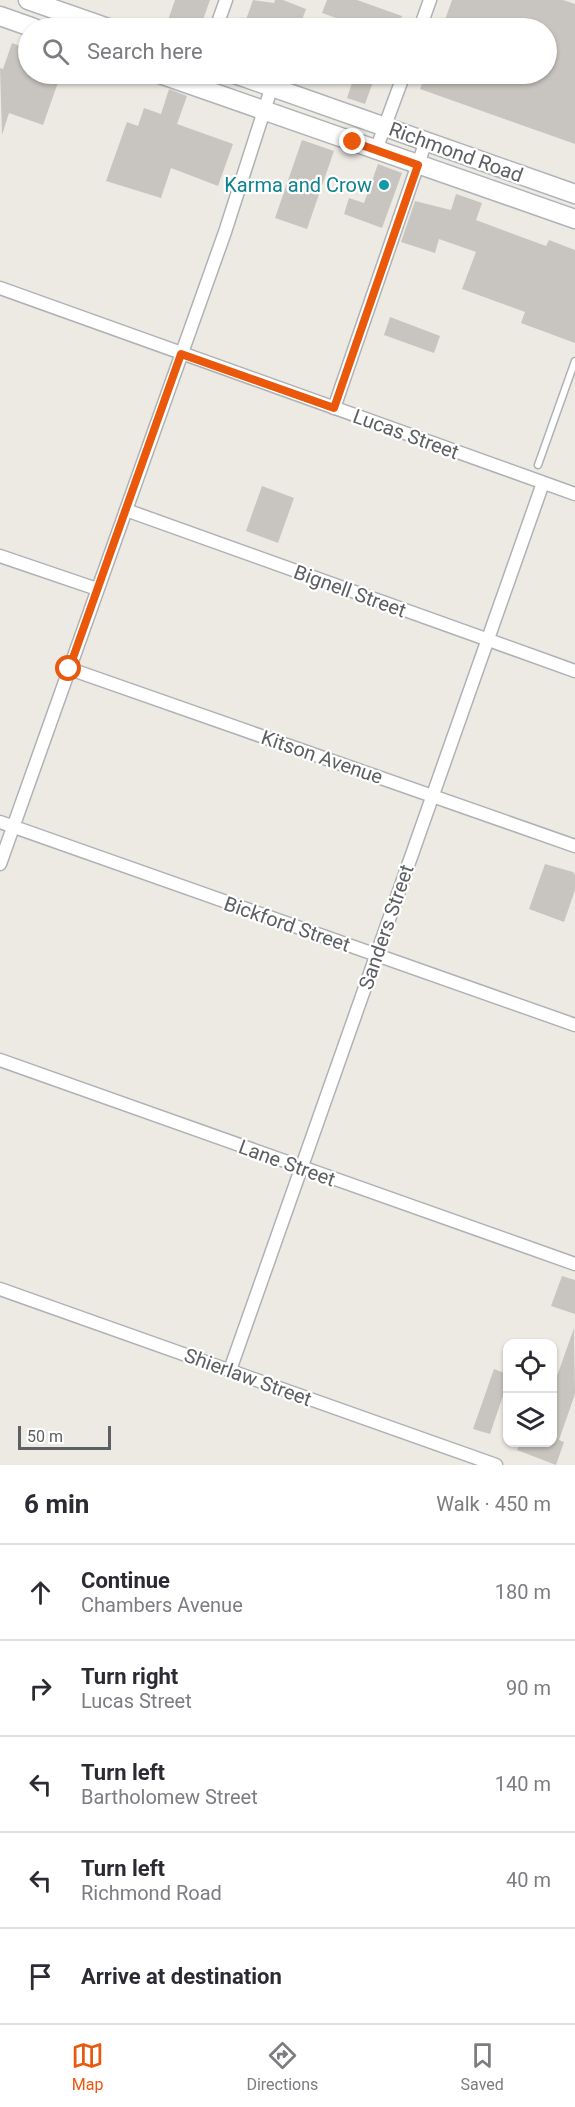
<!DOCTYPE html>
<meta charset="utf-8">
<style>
body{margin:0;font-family:Roboto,sans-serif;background:#f2f2f3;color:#2b2b33}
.controls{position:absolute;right:18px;bottom:18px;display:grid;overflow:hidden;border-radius:12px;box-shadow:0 2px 4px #0004}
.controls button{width:54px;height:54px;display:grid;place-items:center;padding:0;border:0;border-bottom:2px solid #e1e1e2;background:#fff;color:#2b2b33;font:30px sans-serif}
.scale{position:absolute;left:18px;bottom:15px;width:93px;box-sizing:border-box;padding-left:6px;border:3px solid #5c6063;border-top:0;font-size:16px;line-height:21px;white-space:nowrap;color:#5c6063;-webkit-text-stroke:4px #fff;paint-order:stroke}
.stop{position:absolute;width:18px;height:18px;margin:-14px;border:4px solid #ea580c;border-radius:50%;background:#fff}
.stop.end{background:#ea580c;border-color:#fff;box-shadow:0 2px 6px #0008}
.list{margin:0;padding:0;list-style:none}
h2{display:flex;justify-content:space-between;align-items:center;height:78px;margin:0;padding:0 24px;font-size:26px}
h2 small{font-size:20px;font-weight:400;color:#7c7c81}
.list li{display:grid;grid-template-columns:39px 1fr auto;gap:18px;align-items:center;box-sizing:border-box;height:96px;padding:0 24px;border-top:2px solid #e1e1e2}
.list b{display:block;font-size:22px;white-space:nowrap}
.list p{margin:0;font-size:20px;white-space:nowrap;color:#7c7c81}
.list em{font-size:20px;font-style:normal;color:#7c7c81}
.icon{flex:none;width:33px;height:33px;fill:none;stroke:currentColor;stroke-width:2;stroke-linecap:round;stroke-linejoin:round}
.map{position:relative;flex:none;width:575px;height:1465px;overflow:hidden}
.search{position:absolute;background:#fff;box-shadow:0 2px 4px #0004;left:18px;right:18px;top:18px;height:66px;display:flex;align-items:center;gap:15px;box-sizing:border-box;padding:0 21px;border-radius:33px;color:#7c7c81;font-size:22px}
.sheet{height:558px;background:#fff}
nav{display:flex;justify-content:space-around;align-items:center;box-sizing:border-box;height:84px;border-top:2px solid #e1e1e2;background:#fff;font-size:16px;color:#7c7c81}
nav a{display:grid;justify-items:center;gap:3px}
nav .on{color:#ea580c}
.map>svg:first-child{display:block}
.building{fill:#c8c5c0}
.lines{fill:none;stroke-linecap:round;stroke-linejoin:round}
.lane-casing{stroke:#afb2b5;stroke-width:9}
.street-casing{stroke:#afb2b5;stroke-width:15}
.secondary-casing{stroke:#b0b4b7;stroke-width:21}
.lane{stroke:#fff;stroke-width:6}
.street{stroke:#fff;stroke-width:12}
.secondary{stroke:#fff;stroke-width:18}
.route{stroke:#ea580c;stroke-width:8}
.culture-dot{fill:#0f9aa8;stroke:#fff;stroke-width:2}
.labels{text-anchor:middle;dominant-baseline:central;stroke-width:4.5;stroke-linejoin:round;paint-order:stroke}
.street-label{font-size:20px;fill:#5c6063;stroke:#fff}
.culture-label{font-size:20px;fill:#0d838f;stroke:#fff;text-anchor:end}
</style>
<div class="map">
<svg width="575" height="1465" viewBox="0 0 575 1465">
<rect width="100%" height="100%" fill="#edeae4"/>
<g class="building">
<path d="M175 0H210L200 28 166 26Z"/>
<path d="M253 0 274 3 275 0H283L306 9 299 28H243Z"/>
<path d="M327 0H357L402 16 398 28H364L322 13Z"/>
<path d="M452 0H563L575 4V144L420 89 426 74H546V28H442Z"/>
<path d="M12 43 28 49V74H61L43 125 9 113 2 135 0 68 3 69Z"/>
<path d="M355 74H376L365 104 347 98Z"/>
<path d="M169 89 187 96 177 124 233 144 218 186 171 168 161 198 106 181 127 122 138 126 144 108 161 114Z"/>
<path d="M302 140 334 151 307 229 275 218Z"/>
<path d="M378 164 402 173 382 228 344 214 349 198 364 203Z"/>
<path d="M456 194 482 203 476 220 546 246 549 240 575 250V343L521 323 525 312 462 289 476 252 439 239 435 253 401 242 415 201 451 210Z"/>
<path d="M390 317 440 336 434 353 384 335Z"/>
<path d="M262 486 294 498 278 543 246 531Z"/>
<path d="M545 864 573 872 575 875V890L564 922 529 909Z"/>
<path d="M562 1276 575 1280V1314L551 1306Z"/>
<path d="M574 1328 575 1394 559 1440 564 1442 556 1465 517 1450 520 1443H552V1374L557 1376Z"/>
<path d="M494 1369 507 1374V1384L490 1434 473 1429Z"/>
</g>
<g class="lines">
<g class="lane-casing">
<path id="lane" d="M538 465 575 361"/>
</g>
<g class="street-casing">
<g id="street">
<path d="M216 28 226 0"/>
<path d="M420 28 430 0"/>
<path d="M196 86 201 74"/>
<path d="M376 150 404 74"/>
<path d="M0 288 575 494"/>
<path d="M334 408 426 141"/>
<path d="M126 510 575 671"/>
<path d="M0 556 97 589"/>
<path d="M70 669 575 846"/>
<path d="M0 822 575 1025"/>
<path d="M0 864 225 232 272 86"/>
<path d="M0 1060 575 1264"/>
<path d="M0 1289 496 1465"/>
<path d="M230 1370 543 483"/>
</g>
</g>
<g class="secondary-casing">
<g id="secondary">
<path d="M28 0 108 28"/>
<path d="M0 16 34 28"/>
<path d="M160 74 575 219"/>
<path d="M235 74 575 194"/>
</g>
</g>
<use href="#lane" class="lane"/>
<use href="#street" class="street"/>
<use href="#secondary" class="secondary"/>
</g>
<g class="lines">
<path class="route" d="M69 669 181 354 334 408 418 165 353 142"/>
</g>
<circle class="culture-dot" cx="384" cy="185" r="6"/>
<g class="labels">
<g class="street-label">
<text transform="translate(456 152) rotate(20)">Richmond Road</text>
<text transform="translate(406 434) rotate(20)">Lucas Street</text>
<text transform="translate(350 591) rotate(20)">Bignell Street</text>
<text transform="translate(322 757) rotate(19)">Kitson Avenue</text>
<text transform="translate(287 924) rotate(19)">Bickford Street</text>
<text transform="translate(386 927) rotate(-71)">Sanders Street</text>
<text transform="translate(287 1163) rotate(20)">Lane Street</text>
<text transform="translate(248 1377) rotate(20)">Shierlaw Street</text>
</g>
<g class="culture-label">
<text x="372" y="185">Karma and Crow</text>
</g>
</g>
</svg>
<div class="controls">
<button><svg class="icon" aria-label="locate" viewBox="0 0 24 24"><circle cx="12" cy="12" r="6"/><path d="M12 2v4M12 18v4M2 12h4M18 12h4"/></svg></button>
<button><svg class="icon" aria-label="layers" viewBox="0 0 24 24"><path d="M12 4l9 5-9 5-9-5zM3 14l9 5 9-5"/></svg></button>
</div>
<div class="scale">50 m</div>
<div class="stop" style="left:69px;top:669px"></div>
<div class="stop end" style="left:353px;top:142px"></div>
<div class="search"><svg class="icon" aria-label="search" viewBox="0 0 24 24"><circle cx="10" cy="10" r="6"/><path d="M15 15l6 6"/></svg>Search here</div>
</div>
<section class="sheet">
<h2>6 min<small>Walk · 450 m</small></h2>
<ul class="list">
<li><svg class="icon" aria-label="ahead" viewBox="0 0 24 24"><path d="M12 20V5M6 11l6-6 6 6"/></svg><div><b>Continue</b><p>Chambers Avenue</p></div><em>180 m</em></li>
<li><svg class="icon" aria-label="right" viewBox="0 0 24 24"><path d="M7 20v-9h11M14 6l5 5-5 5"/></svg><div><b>Turn right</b><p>Lucas Street</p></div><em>90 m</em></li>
<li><svg class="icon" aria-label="left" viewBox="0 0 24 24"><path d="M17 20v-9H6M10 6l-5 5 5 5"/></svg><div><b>Turn left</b><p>Bartholomew Street</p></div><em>140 m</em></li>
<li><svg class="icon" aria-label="left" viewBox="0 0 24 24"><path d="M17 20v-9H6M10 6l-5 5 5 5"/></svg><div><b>Turn left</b><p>Richmond Road</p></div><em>40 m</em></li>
<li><svg class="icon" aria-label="arrive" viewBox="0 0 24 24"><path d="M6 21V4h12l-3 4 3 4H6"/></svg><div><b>Arrive at destination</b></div></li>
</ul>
</section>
<nav>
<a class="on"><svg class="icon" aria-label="map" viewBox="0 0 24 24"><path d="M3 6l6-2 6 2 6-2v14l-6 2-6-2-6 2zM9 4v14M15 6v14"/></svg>Map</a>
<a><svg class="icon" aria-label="directions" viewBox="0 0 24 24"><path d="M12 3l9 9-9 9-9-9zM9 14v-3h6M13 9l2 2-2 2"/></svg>Directions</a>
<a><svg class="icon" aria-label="saved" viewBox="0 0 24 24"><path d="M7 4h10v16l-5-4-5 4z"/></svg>Saved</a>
</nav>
